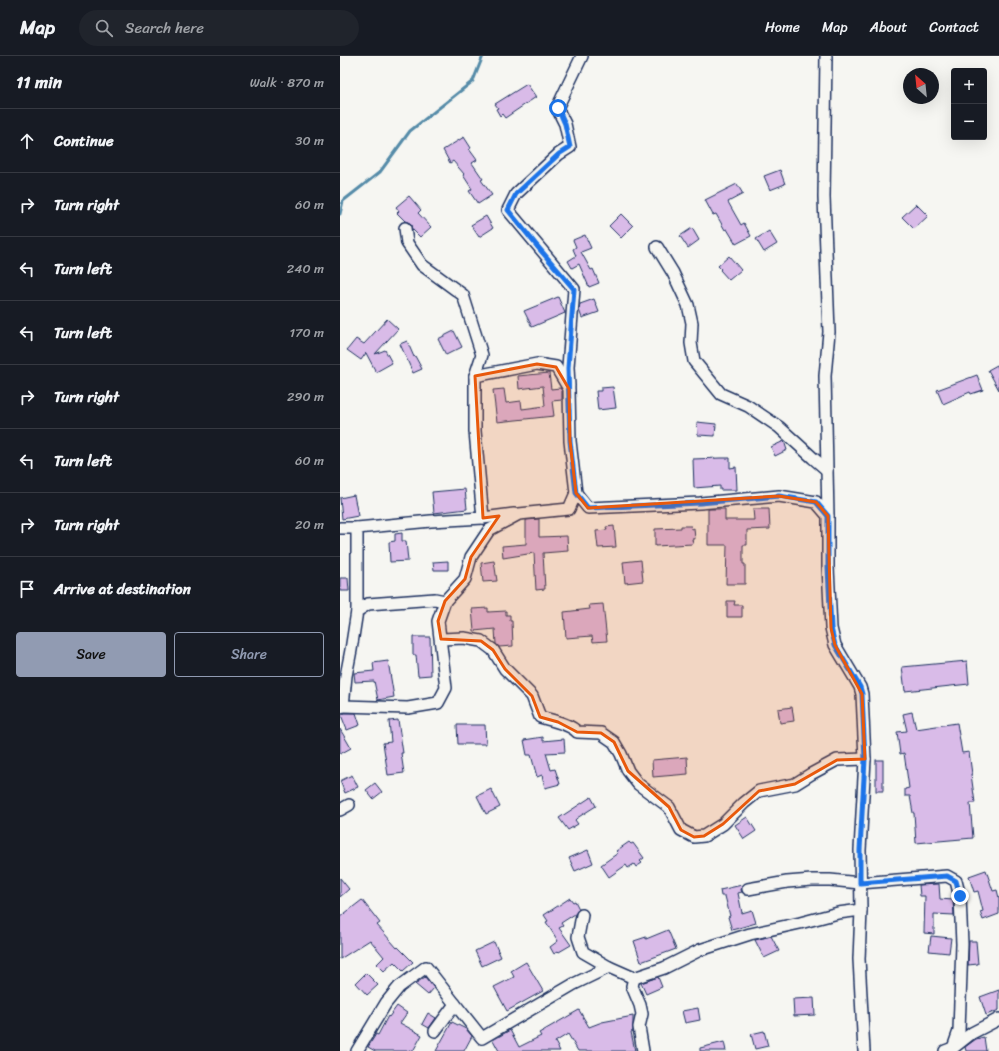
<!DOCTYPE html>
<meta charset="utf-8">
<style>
body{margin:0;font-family:Sriracha,sans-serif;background:#20242c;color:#f1f3f6}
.controls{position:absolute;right:12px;top:12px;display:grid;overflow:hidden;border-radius:4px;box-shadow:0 4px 16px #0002}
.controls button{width:36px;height:36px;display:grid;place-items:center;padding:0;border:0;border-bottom:1px solid #363941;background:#171b24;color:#f1f3f6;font:20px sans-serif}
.compass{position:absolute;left:563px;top:12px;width:36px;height:36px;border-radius:50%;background:#171b24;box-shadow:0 4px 16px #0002;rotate:333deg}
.stop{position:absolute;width:12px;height:12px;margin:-9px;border:3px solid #1a73e8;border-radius:50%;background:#fff}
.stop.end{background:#1a73e8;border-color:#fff;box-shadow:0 1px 4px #0008}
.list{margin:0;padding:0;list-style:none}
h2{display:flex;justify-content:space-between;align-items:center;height:52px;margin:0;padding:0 16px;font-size:17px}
h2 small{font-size:13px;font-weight:400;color:#9ea1a6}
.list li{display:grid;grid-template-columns:26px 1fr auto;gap:12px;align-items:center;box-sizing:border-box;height:64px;padding:0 16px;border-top:1px solid #363941}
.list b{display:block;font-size:15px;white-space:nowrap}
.list em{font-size:13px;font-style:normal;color:#9ea1a6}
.actions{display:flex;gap:8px;padding:12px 16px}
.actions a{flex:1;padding:9px 0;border:1px solid #919bb2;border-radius:4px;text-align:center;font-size:14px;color:#919bb2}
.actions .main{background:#919bb2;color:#111}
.icon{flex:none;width:22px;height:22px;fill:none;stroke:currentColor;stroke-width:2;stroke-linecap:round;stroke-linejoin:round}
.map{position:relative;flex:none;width:659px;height:995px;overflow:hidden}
header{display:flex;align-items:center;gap:24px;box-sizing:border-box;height:56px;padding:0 20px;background:#171b24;border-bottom:1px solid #363941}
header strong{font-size:19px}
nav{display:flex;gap:22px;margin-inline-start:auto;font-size:14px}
.search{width:280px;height:36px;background:#20242c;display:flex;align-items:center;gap:10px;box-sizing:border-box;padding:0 14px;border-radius:22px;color:#9ea1a6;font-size:15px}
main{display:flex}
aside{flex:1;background:#171b24}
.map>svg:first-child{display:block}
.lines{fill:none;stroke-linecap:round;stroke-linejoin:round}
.stream{stroke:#558ba8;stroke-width:3}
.building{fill:#d9bbe8;stroke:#1b2f5e}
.minor-casing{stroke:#1b2f5e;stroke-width:14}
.minor{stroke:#f6f6f2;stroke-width:11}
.route{stroke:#1a73e8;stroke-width:5}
.marked{fill:#e8590c;fill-opacity:0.2;stroke:#e8590c;stroke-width:3;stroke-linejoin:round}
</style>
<header>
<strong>Map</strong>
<div class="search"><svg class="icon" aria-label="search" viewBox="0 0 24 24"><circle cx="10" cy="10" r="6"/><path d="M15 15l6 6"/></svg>Search here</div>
<nav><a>Home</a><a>Map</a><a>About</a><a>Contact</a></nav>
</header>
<main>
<aside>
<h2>11 min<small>Walk · 870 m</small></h2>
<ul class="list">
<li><svg class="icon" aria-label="ahead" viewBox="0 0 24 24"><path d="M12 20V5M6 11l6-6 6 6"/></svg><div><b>Continue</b></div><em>30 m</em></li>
<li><svg class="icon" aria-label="right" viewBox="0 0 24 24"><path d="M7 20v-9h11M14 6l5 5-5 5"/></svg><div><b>Turn right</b></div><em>60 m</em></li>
<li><svg class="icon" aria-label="left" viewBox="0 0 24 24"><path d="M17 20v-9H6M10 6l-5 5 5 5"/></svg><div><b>Turn left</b></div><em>240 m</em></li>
<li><svg class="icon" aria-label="left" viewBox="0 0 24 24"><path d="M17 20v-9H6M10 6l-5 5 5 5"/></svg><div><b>Turn left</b></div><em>170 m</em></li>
<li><svg class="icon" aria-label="right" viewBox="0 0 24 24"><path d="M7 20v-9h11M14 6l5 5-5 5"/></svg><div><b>Turn right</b></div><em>290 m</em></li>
<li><svg class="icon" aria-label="left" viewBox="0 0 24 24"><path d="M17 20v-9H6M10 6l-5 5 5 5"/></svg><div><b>Turn left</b></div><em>60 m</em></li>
<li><svg class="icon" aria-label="right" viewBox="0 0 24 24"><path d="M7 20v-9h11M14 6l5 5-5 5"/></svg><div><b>Turn right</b></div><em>20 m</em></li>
<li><svg class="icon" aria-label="arrive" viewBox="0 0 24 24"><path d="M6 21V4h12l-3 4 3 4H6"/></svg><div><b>Arrive at destination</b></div></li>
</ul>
<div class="actions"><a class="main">Save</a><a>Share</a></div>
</aside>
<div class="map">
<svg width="659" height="995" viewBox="0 0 659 995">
<rect width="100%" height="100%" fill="#f6f6f2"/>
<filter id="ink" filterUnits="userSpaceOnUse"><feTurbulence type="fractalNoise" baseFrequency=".025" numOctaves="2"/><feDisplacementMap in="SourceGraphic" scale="8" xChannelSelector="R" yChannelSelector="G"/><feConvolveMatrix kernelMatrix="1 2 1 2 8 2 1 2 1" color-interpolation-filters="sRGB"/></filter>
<g filter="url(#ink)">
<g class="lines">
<path class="stream" d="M0 158 3 145 40 116 70 75 133 25 143 0"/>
</g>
<g class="building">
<path d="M187 28 196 41 165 62 162 58 160 60 156 53 158 52 155 48Z"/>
<path d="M124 81 131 92 129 93 137 104 132 107 143 123 141 124 152 139 138 148 129 135 132 133 123 119 124 118 113 105 110 107 103 94Z"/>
<path d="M440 114 445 128 430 134 424 120Z"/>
<path d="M397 128 403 138 388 146 401 169 404 167 411 180 396 188 387 173 385 174 376 158 373 159 365 144Z"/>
<path d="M69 140 81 154 78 157 91 171 80 181 72 173 70 167 65 165 57 157 59 155 56 151Z"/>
<path d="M576 148 588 160 574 173 562 161Z"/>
<path d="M281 158 293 170 281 182 269 170Z"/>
<path d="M146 160 153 172 139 181 131 169Z"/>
<path d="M352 172 359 184 348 192 340 180Z"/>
<path d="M429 175 437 188 424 196 416 183Z"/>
<path d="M245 179 251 192 241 196 251 214 253 213 259 227 249 231 239 208 232 212 228 205 236 200 233 193 236 191 233 184Z"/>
<path d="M389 200 401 214 389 224 380 214 381 213 378 210Z"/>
<path d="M218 241 225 257 192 271 184 255Z"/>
<path d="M254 243 259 256 242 262 239 254 240 248Z"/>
<path d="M47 263 58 273 35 298 45 294 52 307 36 316 26 297 21 304 7 294 16 283 24 288Z"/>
<path d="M114 275 122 291 106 299 98 283Z"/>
<path d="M67 285 74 301 75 300 82 313 73 317 60 288Z"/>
<path d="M657 309 659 314V334L648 314Z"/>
<path d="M209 317 211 333 220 332 222 335V344L212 345 214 360 157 366 153 334 164 333 166 347 181 345 182 353 205 350 203 330 179 333 178 320Z"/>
<path d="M637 319 643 334 631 338 630 336 603 348 597 334Z"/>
<path d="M273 331 276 352 258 354 256 335H261V332Z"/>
<path d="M357 366 376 368 375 380 358 379Z"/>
<path d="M444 385 447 394 435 400 431 391Z"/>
<path d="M380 402H390V412L396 411 397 434H380V430L354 432 353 403Z"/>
<path d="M125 433 127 453 94 457 92 436Z"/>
<path d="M14 439 18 460 2 463 0 442Z"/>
<path d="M368 453H385V464H414L413 453H429L430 473 407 474V489H403V508H405V528H386L387 489H368Z"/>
<path d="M199 463V481L227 480 228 495 203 497 205 533 196 534 194 497 163 502 162 490 186 488V464Z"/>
<path d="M274 470 276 491 258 492 256 475 267 474 266 471Z"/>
<path d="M341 470H351L352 473 354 472 355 483H352L353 488 315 490V473L341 472Z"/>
<path d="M62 477V485H66L68 505 50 506 49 486 55 485V478Z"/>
<path d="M301 504 303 525 285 527 283 506Z"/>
<path d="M108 505V514H94L93 506Z"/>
<path d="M154 505 157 525 143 526 141 507Z"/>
<path d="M0 522H8L9 535H0Z"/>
<path d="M387 545H395L394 549H402V561H387Z"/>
<path d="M263 548 267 585 253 586 252 580 226 582 224 556 250 553 249 549Z"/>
<path d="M148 552V556L166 555V559H170V565H172L173 590 159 591 156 588 155 573 134 575 132 553Z"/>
<path d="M73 581H90L91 619 78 620 76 599H73Z"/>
<path d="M48 605 54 641 38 644 34 625 15 626 14 617 34 615 33 607Z"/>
<path d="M627 605 629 628 565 635 562 611Z"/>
<path d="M452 651 454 665 440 667 438 653Z"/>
<path d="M572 656 576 673 617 667 622 697 629 696 632 718H631L635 747H630L633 782 576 787 574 757H573L570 740H565V733L569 732 564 697 560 698 557 676 567 675 563 658Z"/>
<path d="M5 657H16L20 669 7 674 1 659Z"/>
<path d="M58 664 63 697H61L64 717 48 719 43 687 51 686 49 665Z"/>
<path d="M117 669H145L146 688H118Z"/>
<path d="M0 673 11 692 0 698Z"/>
<path d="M203 681V685L224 683 225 696 206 697 211 714 215 713 220 728 205 732 202 719 197 721 191 699H187L184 684Z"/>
<path d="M347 701 348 718 313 721 312 704Z"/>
<rect x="536" y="704" width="7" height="31"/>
<path d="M12 719 18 731 5 737 0 725Z"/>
<path d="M35 727 42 736 33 743 26 734Z"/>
<path d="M151 733 160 751 146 758 137 740Z"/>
<path d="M251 741 256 750 237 762 235 764 238 768 228 774 219 762Z"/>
<path d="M407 761 416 775 404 783 395 769Z"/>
<path d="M289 786 291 788 293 787 304 802 300 805 302 807 296 811 294 808 288 812 286 809 269 821 261 809 278 797 276 795Z"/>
<path d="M248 794 253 807 235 815 229 802Z"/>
<path d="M646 814 653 835 657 834 659 842V858L643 864 640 856 643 855 638 835 634 836 629 820Z"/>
<path d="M0 822 9 833 0 841Z"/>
<path d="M599 828 600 843 613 844 614 859 594 858V878L584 877 585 840H580L579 829Z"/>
<path d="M402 829 401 834 402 836 398 837 402 857 412 854 416 867 392 874 388 861 390 860 385 840H381L380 834Z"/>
<path d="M230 842 233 846 235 845 239 853 235 858 221 867 223 870 219 872 231 889 219 896 218 895 214 898 210 891 218 885 206 866 208 865 204 859Z"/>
<path d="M22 844 40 867 37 869 57 892 58 891 73 906 63 915 54 906 44 915 37 908 44 901 30 884 0 903V861Z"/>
<path d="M328 874 336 893 301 906 294 885 306 881V883Z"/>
<path d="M431 880 439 895 424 902 415 884Z"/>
<path d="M591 880 611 882 609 897 589 895Z"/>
<path d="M629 885H636L638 908 628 909Z"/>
<path d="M154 886 161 901 142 910 135 895Z"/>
<path d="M186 906 203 935 167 955 154 931 174 921 171 915Z"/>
<path d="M26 917 38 929 27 939 16 927Z"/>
<path d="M85 921 94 932 88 939 75 928Z"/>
<path d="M318 921 322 931 306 938 301 927Z"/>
<path d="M659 934V954L646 959 640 941Z"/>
<path d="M474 942 475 959 454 960 453 943Z"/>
<path d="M57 950 67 957 60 967 82 979 73 995H35L28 991 36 978 38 979 48 960 49 961Z"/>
<path d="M358 952 360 964 345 967 342 955Z"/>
<path d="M239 954 249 971 262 966 293 960V975L291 976 295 995H238L228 978 215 986 220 995H159L153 984 170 974 179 991 201 980 199 977Z"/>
<path d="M88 957 96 962 89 972 82 968Z"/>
<path d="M112 966 126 973 132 980 124 995H96Z"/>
<path d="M424 975 428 990 415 993 411 978Z"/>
<path d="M644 981 646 995H626L625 991 636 983Z"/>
<path d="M384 986 386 995H360V992Z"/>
</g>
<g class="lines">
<g class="minor-casing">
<g id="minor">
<path d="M486 0 484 141 489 276 485 320 488 460"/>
<path d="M65 172 67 187 82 209 123 239 142 299 135 320"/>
<path d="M317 191 333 217 348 249 352 267 351 287 354 305 381 338 408 350 439 371 473 402 487 414"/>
<path d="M229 330 228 311 234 233 168 154 176 138 219 98 230 91 225 68 217 52 242 0"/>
<path d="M143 462 174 458"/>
<path d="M0 472H17"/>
<path d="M17 555 28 548 95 543 105 545 125 523 131 501 149 474 179 458 229 453 236 437 248 452 360 447 439 440 476 446 488 460V511L491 572 495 589 520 631 522 638 525 703 520 794 521 854 519 903 524 995"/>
<path d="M101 583 124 582 141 585 153 594 165 613 192 640 200 661C210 664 231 668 237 676L261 677 274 686 281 698 288 715 298 728 329 751 341 774 354 781 364 780 383 768 404 747 419 735 455 728 471 718 497 704 525 703"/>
<path d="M3 650 68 652 98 647 106 632 98 565 105 545"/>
<path d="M0 651 3 650 6 620 11 594 17 555V472L91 465 143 462 135 375V320L197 308 216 311 229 333 230 385 236 437"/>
<path d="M0 754 9 749"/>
<path d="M408 833 447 826 472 824H490L520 827 607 820 616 825 620 841 622 888 619 975 613 992"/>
<path d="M242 859 238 881 243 896 269 911"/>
<path d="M294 922 292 930 300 949 302 958 299 971 303 995"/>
<path d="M95 975 115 948 142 982 234 928 269 911 294 922 324 912 360 894 410 878 460 867 498 857 521 854"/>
<path d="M17 995 46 947 59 931 86 911 115 948"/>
<path d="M605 995 613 992 632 977 659 963"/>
</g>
</g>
<use href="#minor" class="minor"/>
</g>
</g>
<g class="lines" filter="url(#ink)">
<path class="route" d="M218 52 225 68 230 91 219 98 176 138 168 154 197 190 234 233 228 312 230 385 236 437 248 452 360 447 439 440 476 446 488 460V511L491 572 495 589 520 631 522 638 525 703 520 794V827L607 820 616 825 620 840"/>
</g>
<path class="marked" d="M197 308 216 311 229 333 230 385 236 437 248 452 439 440 476 446 488 460 491 572 495 589 522 638 525 703 497 704 455 728 419 735 383 768 364 780 354 781 341 774 329 751 288 715 274 686 261 677 237 676 218 666 200 661 192 640 165 613 153 594 141 585 101 583 98 565 105 545 125 523 131 501 159 460 143 462 135 320Z"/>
</svg>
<div class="controls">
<button>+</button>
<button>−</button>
</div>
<svg class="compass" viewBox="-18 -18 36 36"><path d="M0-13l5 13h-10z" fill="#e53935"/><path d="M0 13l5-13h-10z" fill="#9ea1a6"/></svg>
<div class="stop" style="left:218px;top:52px"></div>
<div class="stop end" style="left:620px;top:840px"></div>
</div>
</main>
